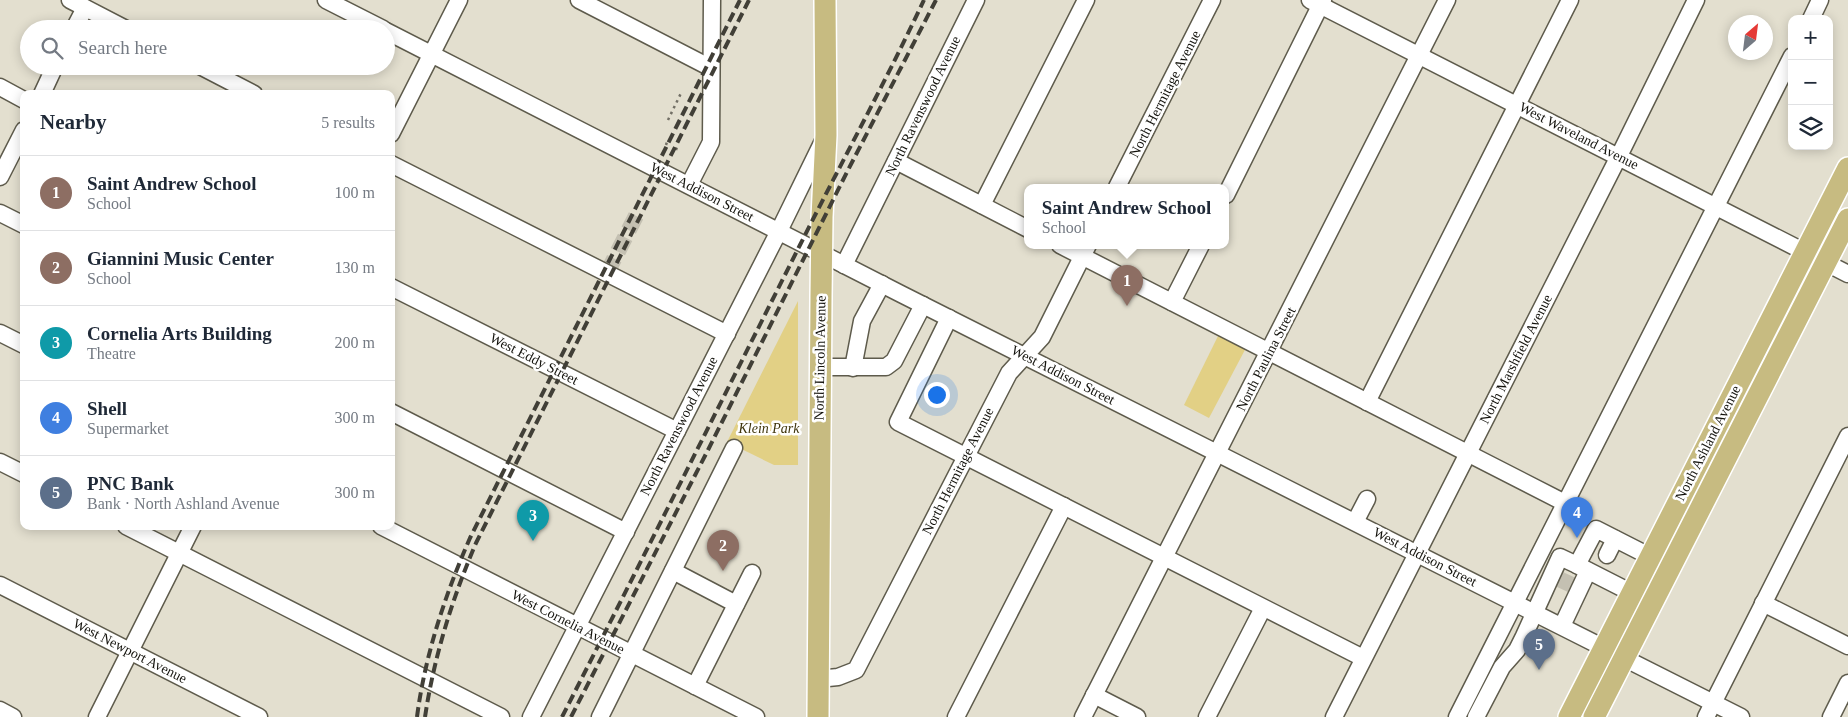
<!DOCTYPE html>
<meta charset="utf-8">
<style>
body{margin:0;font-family:Georgia,serif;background:#f2f2f3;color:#1f2937}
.controls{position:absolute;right:15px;top:15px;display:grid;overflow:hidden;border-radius:10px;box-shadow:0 2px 12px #0003}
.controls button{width:45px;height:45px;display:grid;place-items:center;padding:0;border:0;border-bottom:1px solid #e0e1e3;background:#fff;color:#1f2937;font:25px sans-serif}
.compass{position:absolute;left:1728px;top:15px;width:45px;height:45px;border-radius:50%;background:#fff;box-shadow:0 2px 12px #0003;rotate:28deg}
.you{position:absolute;left:936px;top:394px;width:18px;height:18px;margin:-12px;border:4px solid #fff;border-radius:50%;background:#1a73e8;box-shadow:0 0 0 8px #1a73e833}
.badge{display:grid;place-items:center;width:32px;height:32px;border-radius:50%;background:#7331a6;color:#fff;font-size:16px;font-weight:700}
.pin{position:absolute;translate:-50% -41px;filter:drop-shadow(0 1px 2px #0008)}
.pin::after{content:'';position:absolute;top:26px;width:18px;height:15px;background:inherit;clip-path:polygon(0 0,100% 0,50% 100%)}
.popup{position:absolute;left:1024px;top:184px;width:205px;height:65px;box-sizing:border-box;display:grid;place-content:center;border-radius:10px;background:#fff;filter:drop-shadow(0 1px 4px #0005);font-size:16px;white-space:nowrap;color:#747a83}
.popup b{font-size:19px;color:#1f2937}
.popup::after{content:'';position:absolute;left:50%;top:100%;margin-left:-10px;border:10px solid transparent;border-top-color:#fff}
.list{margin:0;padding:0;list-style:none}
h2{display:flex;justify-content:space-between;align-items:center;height:65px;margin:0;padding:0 20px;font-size:21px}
h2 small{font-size:16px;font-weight:400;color:#747a83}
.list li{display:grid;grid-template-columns:32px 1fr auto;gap:15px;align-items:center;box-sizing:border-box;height:75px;padding:0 20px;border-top:1px solid #e0e1e3}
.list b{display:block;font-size:19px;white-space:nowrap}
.list p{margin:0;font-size:16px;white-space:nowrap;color:#747a83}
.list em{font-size:16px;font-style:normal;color:#747a83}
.icon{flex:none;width:28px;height:28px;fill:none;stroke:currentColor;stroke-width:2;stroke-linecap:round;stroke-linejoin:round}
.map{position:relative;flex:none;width:1848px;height:717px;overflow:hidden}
.search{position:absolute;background:#fff;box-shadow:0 2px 12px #0003;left:20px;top:20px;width:375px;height:55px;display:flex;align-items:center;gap:12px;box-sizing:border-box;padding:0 18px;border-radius:28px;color:#747a83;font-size:19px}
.panel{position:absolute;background:#fff;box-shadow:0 2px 12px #0003;left:20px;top:90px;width:375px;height:440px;border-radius:10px}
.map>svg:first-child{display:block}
.green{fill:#e2d085}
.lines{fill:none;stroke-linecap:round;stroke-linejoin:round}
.minor-tunnel{stroke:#c4c0b2;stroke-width:16;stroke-dasharray:16 8;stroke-linecap:butt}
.minor-casing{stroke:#5e5b4c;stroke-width:19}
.major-casing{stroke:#fff;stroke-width:24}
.path{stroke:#726f65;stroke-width:2.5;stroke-dasharray:2.5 4;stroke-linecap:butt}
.minor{stroke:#fff;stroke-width:16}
.major{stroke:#c7bb81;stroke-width:21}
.rail{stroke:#413f37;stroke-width:4;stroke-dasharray:10 5;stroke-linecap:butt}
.labels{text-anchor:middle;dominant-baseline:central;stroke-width:5;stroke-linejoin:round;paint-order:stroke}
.street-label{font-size:14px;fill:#13120c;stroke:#fff}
.park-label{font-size:14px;font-style:italic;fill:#3f350c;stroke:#fff}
</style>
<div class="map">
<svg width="1848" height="717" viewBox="0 0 1848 717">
<rect width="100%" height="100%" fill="#e3dfcf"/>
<g class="green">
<path d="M798 301V465H774L727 442Z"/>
<path d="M1220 332 1247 346 1209 418 1184 405Z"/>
<path d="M1745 393 1749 395 1687 515 1683 513Z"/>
</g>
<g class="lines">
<g class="minor-tunnel">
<path d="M607 273 639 210"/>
<path d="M1559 579 1576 587"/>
</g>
<g class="minor-casing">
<g id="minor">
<path d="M70 0 126 29"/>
<path d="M326 0 383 29"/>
<path d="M579 0 711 68"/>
<path d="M1310 0 1848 274"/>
<path d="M1811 19 1820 0"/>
<path d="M74 29 85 8"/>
<path d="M386 31 901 294 1741 717"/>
<path d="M200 66 254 94"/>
<path d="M0 87 24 100"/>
<path d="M42 94 55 66"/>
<path d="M391 134 459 0"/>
<path d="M896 161 1028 229"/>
<path d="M391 164 727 334"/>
<path d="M0 177 24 130"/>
<path d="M689 185 711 142 712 0"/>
<path d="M1117 187 1212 0"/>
<path d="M1226 195 1323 0"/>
<path d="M982 205 1086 0"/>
<path d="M0 213 24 225"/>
<path d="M1060 245 1565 503"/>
<path d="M844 265 976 0"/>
<path d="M391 287 677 431"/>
<path d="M1172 302 1201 245"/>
<path d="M949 318 898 422 1363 658"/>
<path d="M0 333 24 345"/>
<path d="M820 367H886L894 361 923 305"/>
<path d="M853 368 862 321 882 284"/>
<path d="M1367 402 1570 0"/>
<path d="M391 412 626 532"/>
<path d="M0 462 24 474"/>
<path d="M1355 522 1367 499"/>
<path d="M126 526 501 717"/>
<path d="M381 526 756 717"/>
<path d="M1607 555 1615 539"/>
<path d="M673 571 736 604"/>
<path d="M0 585 259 717"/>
<path d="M1632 593 1577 565 1596 529 1651 557"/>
<path d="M1763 603 1848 646"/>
<path d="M1562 626 1588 571"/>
<path d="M818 679 838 677 856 670 1009 373 1042 337 1088 245"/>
<path d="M695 686 752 573"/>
<path d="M1094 695 1137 717"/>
<path d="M0 710 13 717"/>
<path d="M97 717 193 526"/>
<path d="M531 717 779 231 824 139"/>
<path d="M600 717 734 448"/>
<path d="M956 717 1064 506"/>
<path d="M1083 717 1447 0"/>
<path d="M1207 717 1263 608"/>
<path d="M1334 717 1619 156 1696 0"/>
<path d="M1457 717 1792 56"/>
<path d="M1476 717 1502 667 1517 650 1524 636 1560 557 1577 565"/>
<path d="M1706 717 1848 436"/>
<path d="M1831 717 1848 683"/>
</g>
</g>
<g class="major-casing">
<g id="major">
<path d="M818 717 821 297 822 217 826 135 825 0"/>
<path d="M1569 717 1848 168"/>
<path d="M1594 717 1848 219"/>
</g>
</g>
<g class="path">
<path d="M668 120 682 91"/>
<path d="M666 145 667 142"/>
<path d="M676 150 677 147"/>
</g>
<use href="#minor" class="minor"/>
<use href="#major" class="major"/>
<g class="rail">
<path d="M417 717C425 655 445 595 470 538L740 0"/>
<path d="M425 717C434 657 452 599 476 543L749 0"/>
<path d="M562 717C642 560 721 402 800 245 841 163 885 83 924 0"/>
<path d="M571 717 708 450 848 170 936 0"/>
</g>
</g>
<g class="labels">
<g class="street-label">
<text transform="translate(1165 94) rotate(-63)">North Hermitage Avenue</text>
<text transform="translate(923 106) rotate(-64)">North Ravenswood Avenue</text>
<text transform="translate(1579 136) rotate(27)">West Waveland Avenue</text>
<text transform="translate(702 192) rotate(27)">West Addison Street</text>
<text transform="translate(820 358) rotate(-89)">North Lincoln Avenue</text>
<text transform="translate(534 359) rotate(27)">West Eddy Street</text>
<text transform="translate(1266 359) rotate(-63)">North Paulina Street</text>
<text transform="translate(1516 359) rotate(-63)">North Marshfield Avenue</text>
<text transform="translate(1063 375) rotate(27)">West Addison Street</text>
<text transform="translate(679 426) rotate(-63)">North Ravenswood Avenue</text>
<text transform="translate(1708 443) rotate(-63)">North Ashland Avenue</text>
<text transform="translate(958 471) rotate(-63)">North Hermitage Avenue</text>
<text transform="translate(1425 557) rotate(27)">West Addison Street</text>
<text transform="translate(568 622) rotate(27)">West Cornelia Avenue</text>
<text transform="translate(130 651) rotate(27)">West Newport Avenue</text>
</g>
<g class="park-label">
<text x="769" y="428">Klein Park</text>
</g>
</g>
</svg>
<div class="controls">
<button>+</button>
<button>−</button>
<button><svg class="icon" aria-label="layers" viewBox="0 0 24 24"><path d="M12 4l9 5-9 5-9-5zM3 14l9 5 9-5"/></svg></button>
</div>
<svg class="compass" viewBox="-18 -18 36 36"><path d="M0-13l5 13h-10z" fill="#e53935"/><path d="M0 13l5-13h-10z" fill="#747a83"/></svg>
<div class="you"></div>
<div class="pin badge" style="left:1127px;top:306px;background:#8d6e63">1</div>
<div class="popup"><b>Saint Andrew School</b>School</div>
<div class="pin badge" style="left:723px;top:571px;background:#8d6e63">2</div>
<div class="pin badge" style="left:533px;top:541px;background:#0f9aa8">3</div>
<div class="pin badge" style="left:1577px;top:538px;background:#3f7fe0">4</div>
<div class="pin badge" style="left:1539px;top:670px;background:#5c6f8a">5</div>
<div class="search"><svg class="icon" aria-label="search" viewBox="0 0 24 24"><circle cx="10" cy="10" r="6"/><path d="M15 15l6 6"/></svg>Search here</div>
<section class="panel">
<h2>Nearby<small>5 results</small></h2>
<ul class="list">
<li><span class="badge" style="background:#8d6e63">1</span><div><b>Saint Andrew School</b><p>School</p></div><em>100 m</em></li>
<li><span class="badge" style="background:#8d6e63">2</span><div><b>Giannini Music Center</b><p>School</p></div><em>130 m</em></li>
<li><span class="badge" style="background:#0f9aa8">3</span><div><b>Cornelia Arts Building</b><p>Theatre</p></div><em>200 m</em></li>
<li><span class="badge" style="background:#3f7fe0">4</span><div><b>Shell</b><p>Supermarket</p></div><em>300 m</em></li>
<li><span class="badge" style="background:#5c6f8a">5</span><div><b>PNC Bank</b><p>Bank · North Ashland Avenue</p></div><em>300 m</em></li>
</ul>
</section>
</div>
